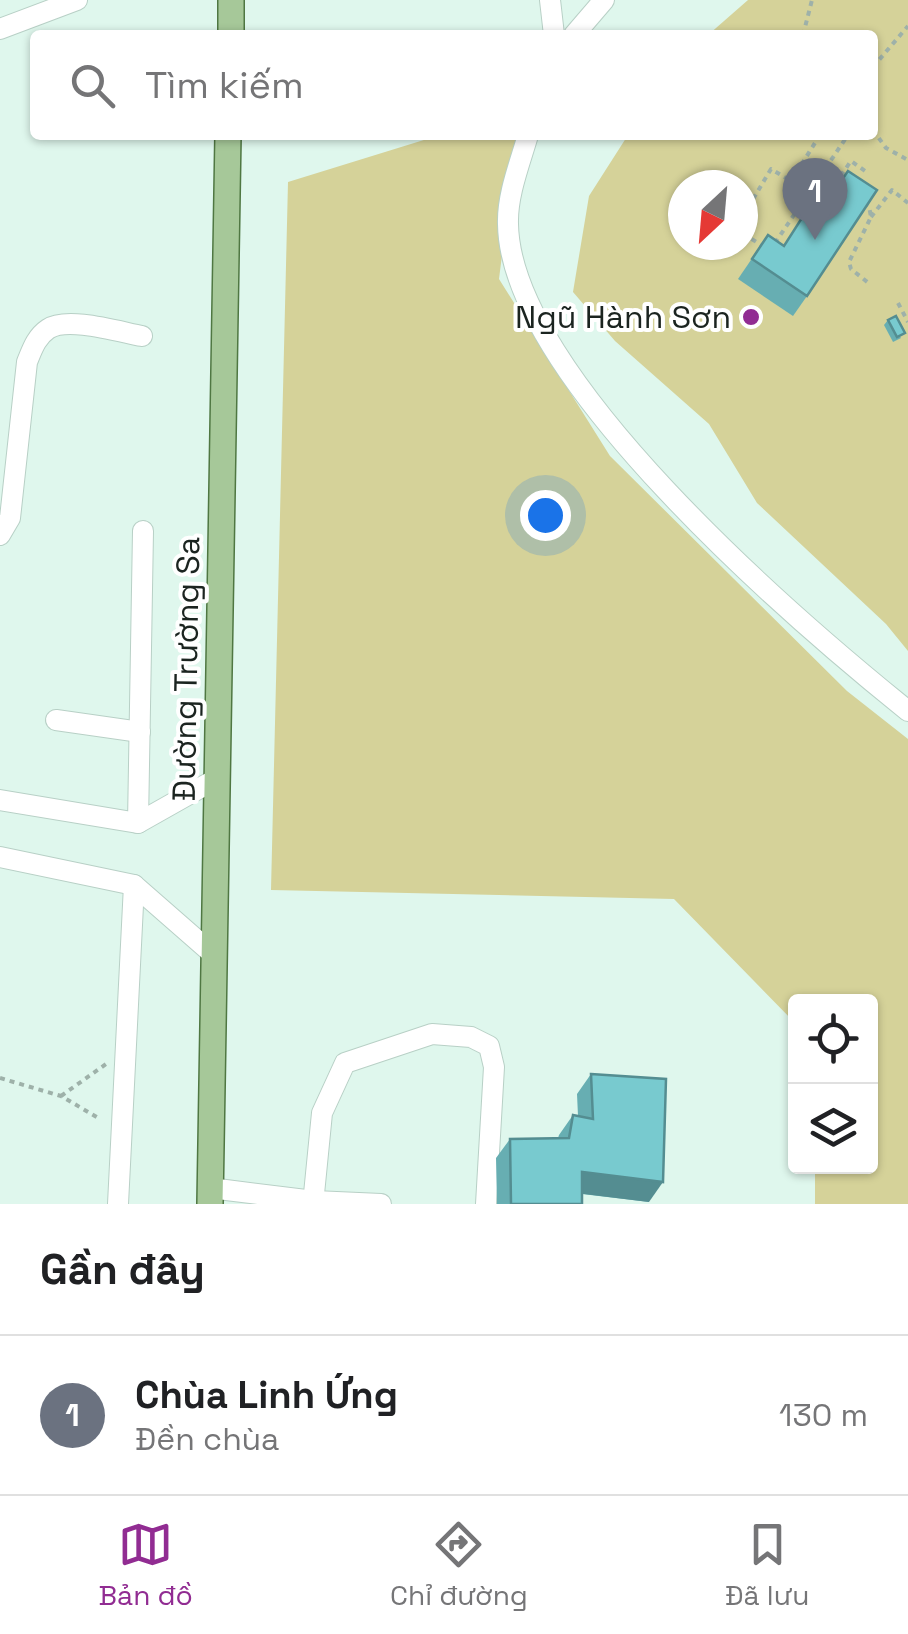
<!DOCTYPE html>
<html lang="vi">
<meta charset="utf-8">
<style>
body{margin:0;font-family:"Space Grotesk",sans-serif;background:#f6f6f6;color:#202124}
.controls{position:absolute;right:30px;bottom:30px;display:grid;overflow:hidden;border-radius:10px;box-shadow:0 2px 8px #0004}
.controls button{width:90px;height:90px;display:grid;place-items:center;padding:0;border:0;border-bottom:2px solid #e0e0e0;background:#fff;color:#202124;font:50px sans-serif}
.compass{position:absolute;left:668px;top:170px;width:90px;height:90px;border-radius:50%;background:#fff;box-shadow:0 2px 8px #0004;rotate:206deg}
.you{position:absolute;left:545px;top:515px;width:35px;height:35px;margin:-25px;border:8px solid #fff;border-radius:50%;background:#1a73e8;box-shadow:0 0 0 15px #1a73e833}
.badge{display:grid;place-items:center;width:65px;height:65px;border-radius:50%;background:#912c92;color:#fff;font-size:32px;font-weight:700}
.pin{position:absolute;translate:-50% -82px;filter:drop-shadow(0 2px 5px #0008)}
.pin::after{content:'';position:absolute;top:52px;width:35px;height:30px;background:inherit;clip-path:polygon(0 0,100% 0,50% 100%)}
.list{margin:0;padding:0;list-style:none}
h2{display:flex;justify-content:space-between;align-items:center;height:130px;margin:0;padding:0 40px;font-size:42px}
h2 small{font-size:32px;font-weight:400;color:#757577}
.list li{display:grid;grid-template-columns:65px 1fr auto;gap:30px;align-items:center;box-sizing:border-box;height:160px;padding:0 40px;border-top:2px solid #e0e0e0}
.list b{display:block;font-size:38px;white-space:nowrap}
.list p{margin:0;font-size:32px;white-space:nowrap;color:#757577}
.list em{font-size:32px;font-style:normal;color:#757577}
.icon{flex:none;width:55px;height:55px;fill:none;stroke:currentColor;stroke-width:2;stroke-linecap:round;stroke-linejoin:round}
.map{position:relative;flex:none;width:908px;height:1204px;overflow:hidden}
.search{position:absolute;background:#fff;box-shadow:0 2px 8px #0004;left:30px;right:30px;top:30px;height:110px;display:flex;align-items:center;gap:25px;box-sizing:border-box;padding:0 35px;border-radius:10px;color:#757577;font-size:38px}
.sheet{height:290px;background:#fff}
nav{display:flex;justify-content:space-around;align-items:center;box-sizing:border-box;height:140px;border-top:2px solid #e0e0e0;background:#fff;font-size:28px;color:#757577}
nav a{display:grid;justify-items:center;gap:5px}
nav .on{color:#912c92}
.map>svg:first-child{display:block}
.green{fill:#d5d299;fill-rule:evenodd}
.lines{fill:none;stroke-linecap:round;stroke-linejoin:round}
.minor-casing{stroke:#b8d0c6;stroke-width:22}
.major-casing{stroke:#4f7742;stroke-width:28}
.path{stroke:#9eb1a9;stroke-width:4;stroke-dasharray:5 5;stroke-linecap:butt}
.minor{stroke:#fff;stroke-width:20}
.major{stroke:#a6c899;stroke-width:25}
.wall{fill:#67aeb2}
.shaded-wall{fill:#548d91}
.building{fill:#78cacf;stroke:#548d91;stroke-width:2.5}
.poi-dot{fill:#912c92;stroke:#fff;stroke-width:4}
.labels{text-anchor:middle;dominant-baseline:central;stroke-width:8;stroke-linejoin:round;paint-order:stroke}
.poi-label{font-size:32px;fill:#1b2420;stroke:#fff;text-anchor:end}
.street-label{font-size:32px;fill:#1b2420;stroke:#fff}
</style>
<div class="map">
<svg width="908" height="1204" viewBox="0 0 908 1204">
<rect width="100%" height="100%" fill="#dff7ed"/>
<g class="green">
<path d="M748 0H908V651L886 624 757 503 709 424 615 341 573 292 589 196 628 135H873V35H708ZM683 185H743V245H683Z"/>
<path d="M440 135H517L499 279 610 456 847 691 908 739V1204H815V1167L870 1166V1002H796L795 1023 674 899 271 890 288 182Z"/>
</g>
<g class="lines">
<g class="minor-casing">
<g id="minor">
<path d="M550 0 554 35"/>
<path d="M0 29 77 0"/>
<path d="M574 35 604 0"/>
<path d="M528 135C520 163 507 195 508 224 510 376 794 619 908 711"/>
<path d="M0 535 10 518 27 362C32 350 36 337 48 329 67 316 120 332 142 336"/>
<path d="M56 720 140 732"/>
<path d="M0 800 138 823 216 779"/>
<path d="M138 823 143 531"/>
<path d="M0 857 134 885 214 955"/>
<path d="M210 1188 314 1201 381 1204"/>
<path d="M118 1204 134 885"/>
<path d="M313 1204 322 1113 345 1063 432 1034 471 1037 489 1046 494 1067 486 1204"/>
</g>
</g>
<g class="major-casing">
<g id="major">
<path d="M231 0V35"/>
<path d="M210 1204 228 135"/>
</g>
</g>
<g class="path">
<path d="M803 35 812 0"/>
<path d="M873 67 908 26"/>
<path d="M873 130 886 148 908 160"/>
<path d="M822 176 840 187"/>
<path d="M835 184 851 161 868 173"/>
<path d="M808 192 791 181 820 135"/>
<path d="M864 203 869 206 871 217 849 262 851 269 871 285"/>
<path d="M743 216 771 169 791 181"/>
<path d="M871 217 892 190 908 203"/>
<path d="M743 234 765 247"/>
<path d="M775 243 848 135"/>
<path d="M898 303 908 322"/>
<path d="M0 1078 61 1096 100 1119"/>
<path d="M61 1096 106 1064"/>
</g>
<use href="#minor" class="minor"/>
<use href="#major" class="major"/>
</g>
<g class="wall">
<path d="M768 235 807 296 793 316 738 279Z"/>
<path d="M888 320 901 338 893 342 884 325Z"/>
<path d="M591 1074 649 1202 582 1194V1204H497L496 1158 510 1139 558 1138 559 1135 573 1115 578 1116 577 1094Z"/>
</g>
<path class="shaded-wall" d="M582 1172 663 1182 649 1202 568 1192Z"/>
<g class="building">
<path d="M848 171 877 190 807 296 752 259 768 235 784 246 814 199 824 206Z"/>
<path d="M896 316 905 333 897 337 888 320Z"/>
<path d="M591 1074 666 1079 663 1182 582 1172V1204H511L510 1139 569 1138 573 1115 593 1119Z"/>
</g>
<circle class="poi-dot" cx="751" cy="317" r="10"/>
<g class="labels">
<g class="poi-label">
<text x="731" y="317">Ngũ Hành Sơn</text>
</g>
<g class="street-label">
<text transform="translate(186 669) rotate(-89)">Đường Trường Sa</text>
</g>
</g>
</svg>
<div class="controls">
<button><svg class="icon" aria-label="locate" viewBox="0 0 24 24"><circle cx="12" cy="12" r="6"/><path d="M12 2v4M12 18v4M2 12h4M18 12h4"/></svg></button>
<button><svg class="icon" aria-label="layers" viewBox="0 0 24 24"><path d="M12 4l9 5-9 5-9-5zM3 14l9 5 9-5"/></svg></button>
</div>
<svg class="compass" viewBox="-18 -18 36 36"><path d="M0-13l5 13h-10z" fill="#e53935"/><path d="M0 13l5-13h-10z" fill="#757577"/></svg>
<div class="you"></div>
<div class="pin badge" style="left:815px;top:240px;background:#6b7280">1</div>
<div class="search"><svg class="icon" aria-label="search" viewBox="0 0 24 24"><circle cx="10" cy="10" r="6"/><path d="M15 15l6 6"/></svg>Tìm kiếm</div>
</div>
<section class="sheet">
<h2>Gần đây<small></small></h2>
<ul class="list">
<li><span class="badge" style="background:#6b7280">1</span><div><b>Chùa Linh Ứng</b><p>Đền chùa</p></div><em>130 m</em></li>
</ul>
</section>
<nav>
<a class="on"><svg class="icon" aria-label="map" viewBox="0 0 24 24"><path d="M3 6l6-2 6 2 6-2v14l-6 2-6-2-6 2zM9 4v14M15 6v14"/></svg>Bản đồ</a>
<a><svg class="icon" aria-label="directions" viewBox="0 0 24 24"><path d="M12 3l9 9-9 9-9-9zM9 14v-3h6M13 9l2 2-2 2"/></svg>Chỉ đường</a>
<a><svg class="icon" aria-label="saved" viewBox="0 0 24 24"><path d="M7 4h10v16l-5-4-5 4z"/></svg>Đã lưu</a>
</nav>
